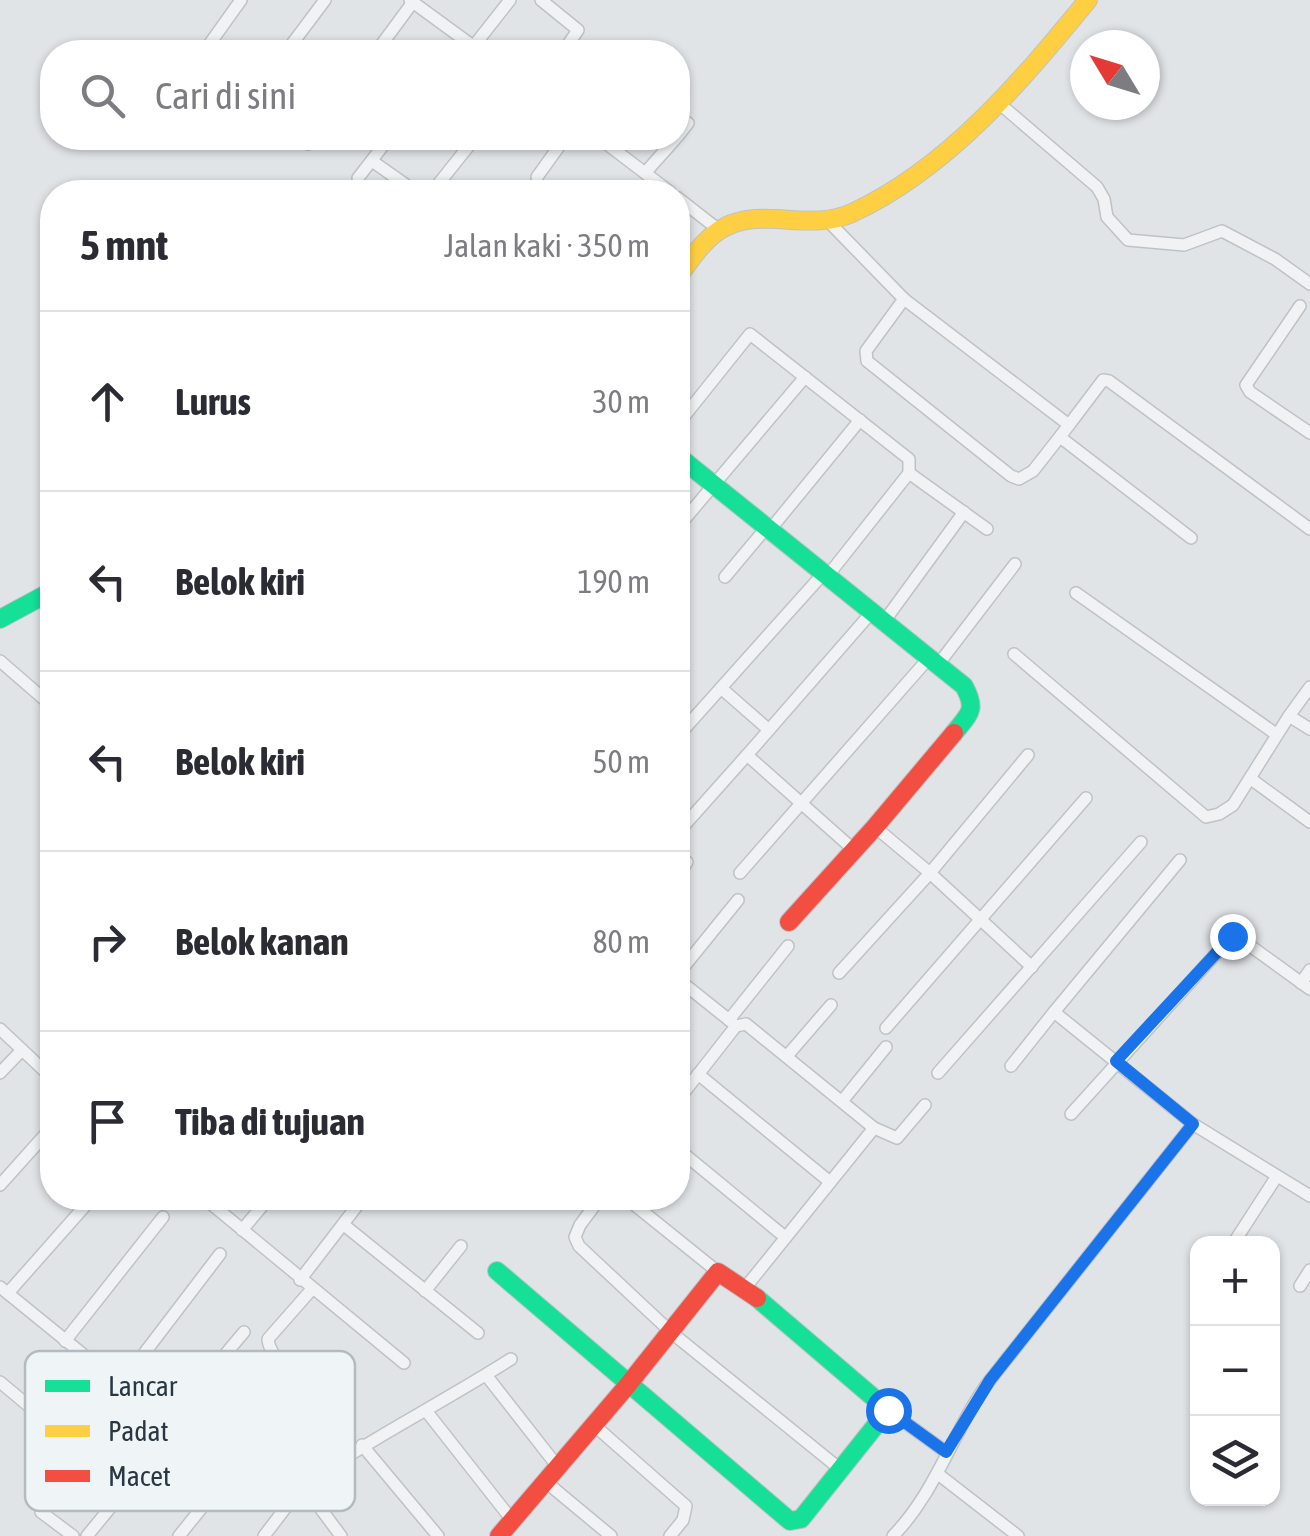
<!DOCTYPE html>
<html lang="id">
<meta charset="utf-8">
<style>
body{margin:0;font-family:"Asap Condensed",sans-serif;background:#f2f2f3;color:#2b2b33}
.controls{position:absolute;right:30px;bottom:30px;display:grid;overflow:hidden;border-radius:20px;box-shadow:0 2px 8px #0004}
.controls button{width:90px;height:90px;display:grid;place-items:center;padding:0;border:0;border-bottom:2px solid #e1e1e2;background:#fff;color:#2b2b33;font:50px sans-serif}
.compass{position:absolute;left:1070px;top:30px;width:90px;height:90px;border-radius:50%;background:#fff;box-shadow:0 2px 8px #0004;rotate:308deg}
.stop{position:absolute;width:30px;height:30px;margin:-22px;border:8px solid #1a73e8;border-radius:50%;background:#fff}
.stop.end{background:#1a73e8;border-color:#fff;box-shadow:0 2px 10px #0008}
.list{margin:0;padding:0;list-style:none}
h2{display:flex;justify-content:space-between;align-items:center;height:130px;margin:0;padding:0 40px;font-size:42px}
h2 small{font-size:32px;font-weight:400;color:#7c7c81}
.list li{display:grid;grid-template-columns:65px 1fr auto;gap:30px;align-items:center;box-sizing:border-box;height:180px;padding:0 40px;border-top:2px solid #e1e1e2}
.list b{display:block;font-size:38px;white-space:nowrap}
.list em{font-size:32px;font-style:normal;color:#7c7c81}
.icon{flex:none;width:55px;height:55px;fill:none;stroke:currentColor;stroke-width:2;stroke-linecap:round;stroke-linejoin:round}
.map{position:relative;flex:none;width:1310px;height:1536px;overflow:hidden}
.search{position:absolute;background:#fff;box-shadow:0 2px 8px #0004;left:40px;top:40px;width:650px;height:110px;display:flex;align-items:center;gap:25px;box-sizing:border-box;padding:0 35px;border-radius:40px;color:#7c7c81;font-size:38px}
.panel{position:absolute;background:#fff;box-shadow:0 2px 8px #0004;left:40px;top:180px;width:650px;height:1030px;border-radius:40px}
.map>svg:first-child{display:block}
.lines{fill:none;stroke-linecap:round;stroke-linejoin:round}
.street-casing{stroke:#bfc2c5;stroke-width:14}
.fast-casing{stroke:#bfc2c5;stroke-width:20}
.slow-casing{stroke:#bfc2c5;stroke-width:20}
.jam-casing{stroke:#bfc2c5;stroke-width:20}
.street{stroke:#f1f2f3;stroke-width:11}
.fast{stroke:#16e098;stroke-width:18}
.slow{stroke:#ffcf43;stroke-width:18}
.jam{stroke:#f24e42;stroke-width:18}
.route{stroke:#1a73e8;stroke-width:12}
.key{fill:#eff4f6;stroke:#b3bbc0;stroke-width:2.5}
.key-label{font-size:28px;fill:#283741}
</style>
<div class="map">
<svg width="1310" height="1536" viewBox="0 0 1310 1536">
<rect width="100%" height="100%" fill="#e1e4e7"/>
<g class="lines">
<g class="street-casing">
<g id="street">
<path d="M410 0 481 52"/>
<path d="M541 0 578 30 563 52"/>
<path d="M473 47 510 0"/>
<path d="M206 49 241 0"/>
<path d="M286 52 325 0"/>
<path d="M376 52 413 2"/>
<path d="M1000 104 1097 187 1104 199 1107 217 1128 240 1184 245 1222 231 1275 259 1310 284"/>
<path d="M678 136 688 123"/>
<path d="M599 138 670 192"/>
<path d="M308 144 313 138"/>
<path d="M372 161 416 192"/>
<path d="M645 173 676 138"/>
<path d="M537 177 565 138"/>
<path d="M358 178 389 138"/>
<path d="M432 192 475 138"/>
<path d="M678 198 719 230"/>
<path d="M830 223 904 299 1069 425 1103 380 1109 381 1310 529"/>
<path d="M904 299 866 351 867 361 1011 476 1019 479 1033 471 1069 425"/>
<path d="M1300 306 1246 385 1250 392 1310 433"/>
<path d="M678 424 750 334 909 459V473L826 578"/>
<path d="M1060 437 1191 538"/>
<path d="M909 473 987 529"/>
<path d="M678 527 805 377"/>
<path d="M769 531 860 420"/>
<path d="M725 577 766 528"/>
<path d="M1076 593 1276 734"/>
<path d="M883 623 964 512"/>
<path d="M1014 654 1206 817 1219 814 1233 805 1289 716"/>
<path d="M0 661 52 706"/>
<path d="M937 666 1015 564"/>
<path d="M1310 687 1289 716 1310 729"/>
<path d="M721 688 769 730"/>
<path d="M678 736 822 575"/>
<path d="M1251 779 1310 822"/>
<path d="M875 827 930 873 1032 967"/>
<path d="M681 829 747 755"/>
<path d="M854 850 747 755 871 613"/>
<path d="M740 873 928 659"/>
<path d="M678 875 687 862"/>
<path d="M839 973 930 873 1028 755"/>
<path d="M678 974 738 900"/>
<path d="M679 980 733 1023"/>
<path d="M1301 983 1310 970"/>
<path d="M1054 1012 1180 860"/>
<path d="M729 1020 788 946"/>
<path d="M886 1028 1086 798"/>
<path d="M0 1029 52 1078"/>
<path d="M787 1056 831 1005"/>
<path d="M1011 1066 1054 1012 1193 1124"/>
<path d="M0 1073 22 1050"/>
<path d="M938 1073 1141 842"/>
<path d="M698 1074 830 1182"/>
<path d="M678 1100 736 1026 746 1024 874 1128"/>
<path d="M843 1100 886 1047"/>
<path d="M1071 1114 1232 936 1238 937 1310 989"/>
<path d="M678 1149 785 1237"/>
<path d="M0 1185 52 1127"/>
<path d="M204 1198 404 1363"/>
<path d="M600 1198 580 1225 575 1237 579 1246 672 1333 840 1469"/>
<path d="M626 1198 718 1272"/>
<path d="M344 1225 478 1333"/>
<path d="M242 1230 269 1198"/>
<path d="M1233 1244 1277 1176"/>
<path d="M300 1280 363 1198"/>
<path d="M1300 1286 1310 1270"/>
<path d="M0 1287 229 1473"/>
<path d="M745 1288 874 1128 897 1138 925 1105"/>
<path d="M312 1289 268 1339C270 1366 321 1395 342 1410"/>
<path d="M425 1291 461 1246"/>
<path d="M8 1293 92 1198"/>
<path d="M65 1341 163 1217"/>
<path d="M486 1375 558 1467"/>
<path d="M0 1382 127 1488"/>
<path d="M120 1385 220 1254"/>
<path d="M888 1410 946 1452"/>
<path d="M427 1412 512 1520"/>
<path d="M166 1425 244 1332"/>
<path d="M595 1426 686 1506 683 1520 670 1536"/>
<path d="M258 1430H264L281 1449 303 1485 264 1536"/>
<path d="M362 1445 438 1536"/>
<path d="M938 1474 1018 1536"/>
<path d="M546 1482 611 1536"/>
<path d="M41 1512 73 1536"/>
<path d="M87 1536 173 1431"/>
<path d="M179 1536 216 1490 286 1390"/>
<path d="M341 1536 303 1485C370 1439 442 1403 511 1359"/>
<path d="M893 1536C937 1491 953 1430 990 1380L1193 1124 1310 1196"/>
</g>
</g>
<g class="fast-casing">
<g id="fast">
<path d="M678 456 964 686C977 710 970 713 954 733"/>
<path d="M0 619 52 591"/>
<path d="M497 1271 790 1521 801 1519 888 1410 757 1298"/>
</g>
</g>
<g class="slow-casing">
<path id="slow" d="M678 277C691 259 705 237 725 227 763 207 811 232 852 213 949 168 1022 80 1088 0"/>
</g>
<g class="jam-casing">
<g id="jam">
<path d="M789 922 875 827 954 733"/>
<path d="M499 1536 627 1386 718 1272 757 1298"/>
</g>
</g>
<use href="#street" class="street"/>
<use href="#fast" class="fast"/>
<use href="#slow" class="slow"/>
<use href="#jam" class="jam"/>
</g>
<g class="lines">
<path class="route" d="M888 1410 946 1452 990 1380 1193 1124 1116 1061 1232 936"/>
</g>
<rect x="25" y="1351" width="330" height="160" rx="15" class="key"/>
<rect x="45" y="1380" width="45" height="12" fill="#16e098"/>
<rect x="45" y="1425" width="45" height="12" fill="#ffcf43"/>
<rect x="45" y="1470" width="45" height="12" fill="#f24e42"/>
<g class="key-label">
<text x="108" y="1396">Lancar</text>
<text x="108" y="1441">Padat</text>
<text x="108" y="1486">Macet</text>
</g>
</svg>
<div class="controls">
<button>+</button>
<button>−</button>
<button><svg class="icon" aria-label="layers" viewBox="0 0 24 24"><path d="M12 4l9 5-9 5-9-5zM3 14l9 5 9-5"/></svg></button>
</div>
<svg class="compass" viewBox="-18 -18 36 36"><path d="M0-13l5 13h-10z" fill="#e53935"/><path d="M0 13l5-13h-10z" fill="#7c7c81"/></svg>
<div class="stop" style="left:888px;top:1410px"></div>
<div class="stop end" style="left:1232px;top:936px"></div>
<div class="search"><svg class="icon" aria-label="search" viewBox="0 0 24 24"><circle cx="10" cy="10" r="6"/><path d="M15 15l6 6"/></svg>Cari di sini</div>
<section class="panel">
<h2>5 mnt<small>Jalan kaki · 350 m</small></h2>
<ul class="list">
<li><svg class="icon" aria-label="ahead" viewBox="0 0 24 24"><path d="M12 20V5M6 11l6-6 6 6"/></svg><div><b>Lurus</b></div><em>30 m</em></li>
<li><svg class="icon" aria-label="left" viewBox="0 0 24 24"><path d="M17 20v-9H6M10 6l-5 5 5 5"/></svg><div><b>Belok kiri</b></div><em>190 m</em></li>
<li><svg class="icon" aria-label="left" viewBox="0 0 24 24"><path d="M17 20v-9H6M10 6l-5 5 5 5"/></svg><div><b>Belok kiri</b></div><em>50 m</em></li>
<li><svg class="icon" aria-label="right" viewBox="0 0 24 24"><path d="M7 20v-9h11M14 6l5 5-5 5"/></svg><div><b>Belok kanan</b></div><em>80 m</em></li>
<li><svg class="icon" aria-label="arrive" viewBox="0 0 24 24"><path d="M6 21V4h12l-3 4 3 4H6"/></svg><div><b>Tiba di tujuan</b></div></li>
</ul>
</section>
</div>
